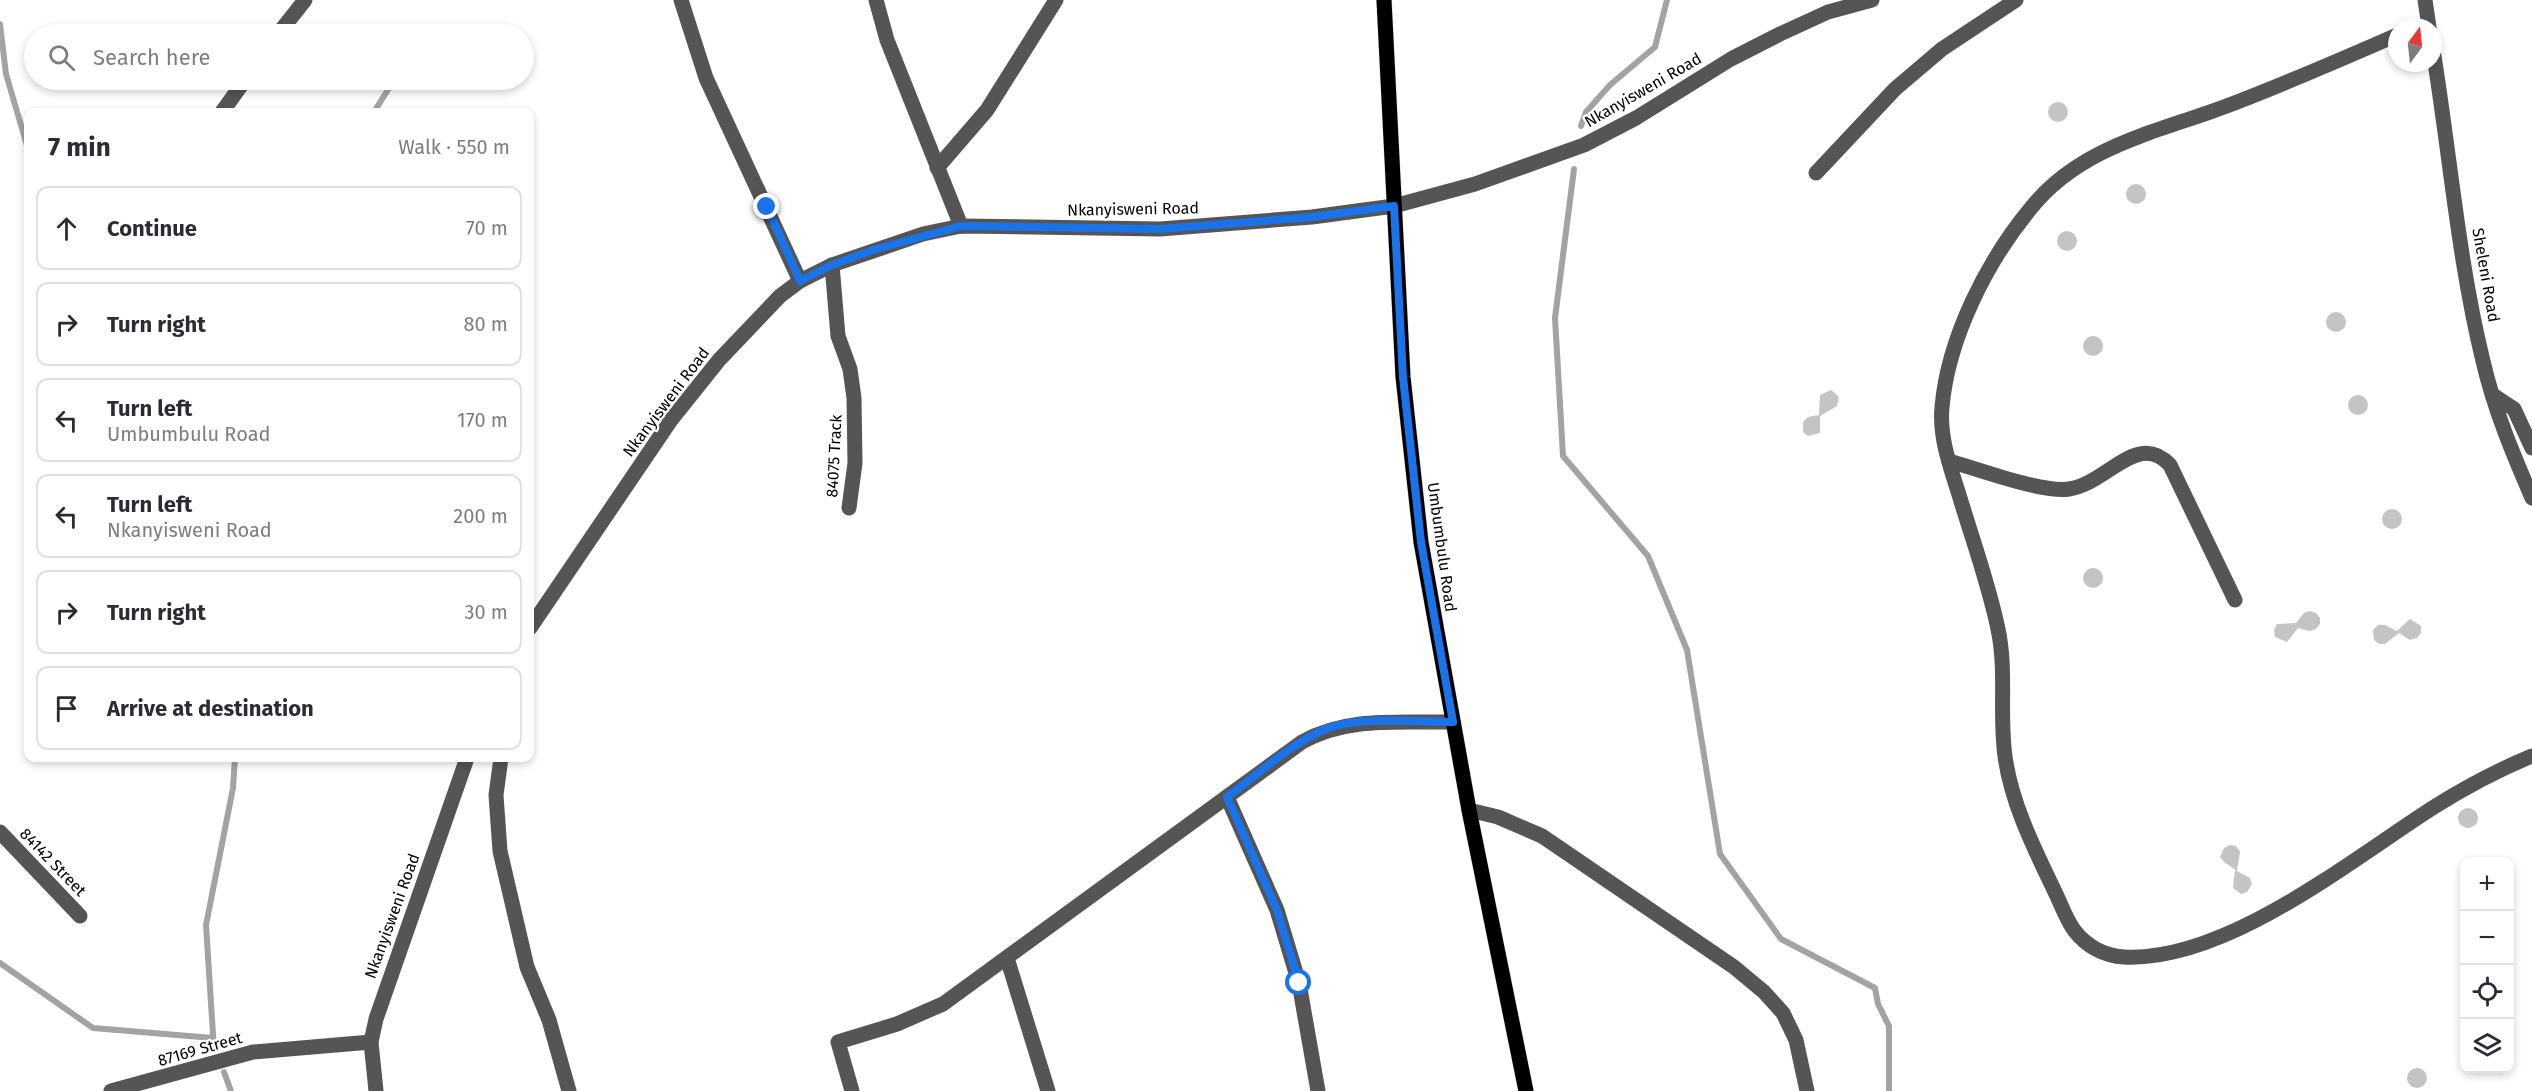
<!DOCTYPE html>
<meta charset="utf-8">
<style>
body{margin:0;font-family:"Fira Sans",sans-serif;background:#f2f2f3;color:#2b2b33}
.controls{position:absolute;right:18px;bottom:18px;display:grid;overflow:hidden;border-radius:12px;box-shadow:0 3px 9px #0003}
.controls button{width:54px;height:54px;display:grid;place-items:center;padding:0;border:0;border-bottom:2px solid #e1e1e2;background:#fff;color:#2b2b33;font:30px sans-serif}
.compass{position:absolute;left:2388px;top:18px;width:54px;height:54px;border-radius:50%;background:#fff;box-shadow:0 3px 9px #0003;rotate:15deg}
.stop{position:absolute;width:18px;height:18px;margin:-14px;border:4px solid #1a73e8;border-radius:50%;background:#fff}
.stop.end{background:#1a73e8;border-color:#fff;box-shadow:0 2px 6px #0008}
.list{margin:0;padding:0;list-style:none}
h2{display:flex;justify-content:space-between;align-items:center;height:78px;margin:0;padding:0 24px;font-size:26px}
h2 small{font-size:20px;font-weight:400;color:#7c7c81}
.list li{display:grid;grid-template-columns:39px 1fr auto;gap:18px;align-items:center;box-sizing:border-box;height:84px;margin:0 12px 12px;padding:0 12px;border:2px solid #e1e1e2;border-radius:12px}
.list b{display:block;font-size:22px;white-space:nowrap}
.list p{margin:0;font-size:20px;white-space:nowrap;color:#7c7c81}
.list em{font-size:20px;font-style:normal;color:#7c7c81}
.icon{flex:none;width:33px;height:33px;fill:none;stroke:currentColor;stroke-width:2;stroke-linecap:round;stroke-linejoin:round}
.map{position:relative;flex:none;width:2532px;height:1091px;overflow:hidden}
.search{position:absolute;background:#fff;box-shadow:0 3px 9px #0003;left:24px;top:24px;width:510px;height:66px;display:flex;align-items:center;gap:15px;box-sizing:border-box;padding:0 21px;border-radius:33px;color:#7c7c81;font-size:22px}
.panel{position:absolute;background:#fff;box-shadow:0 3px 9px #0003;left:24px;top:108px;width:510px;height:654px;border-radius:12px}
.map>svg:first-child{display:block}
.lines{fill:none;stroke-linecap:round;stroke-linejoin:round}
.stream{stroke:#a3a3a3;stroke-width:6}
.building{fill:#c4c4c4}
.major-casing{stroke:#dbdbdb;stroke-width:16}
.minor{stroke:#555;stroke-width:15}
.major{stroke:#000;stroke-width:15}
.route{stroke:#1a73e8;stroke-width:8}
.labels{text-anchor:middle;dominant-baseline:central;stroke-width:4.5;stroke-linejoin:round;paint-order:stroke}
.street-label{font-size:16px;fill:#000;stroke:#fff}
</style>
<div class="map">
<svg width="2532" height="1091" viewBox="0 0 2532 1091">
<rect width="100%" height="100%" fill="#fff"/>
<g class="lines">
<g class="stream">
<path d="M0 24 6 74 28 149"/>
<path d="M374 112 394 80"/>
<path d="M1581 126 1586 112 1610 85 1655 47 1667 0"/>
<path d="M1574 169 1555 318 1563 456 1648 556 1687 650 1720 854 1781 939 1875 988 1878 1004 1889 1026V1091"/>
<path d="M0 963 93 1028 213 1038"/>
<path d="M214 1050 206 925 233 788 235 758"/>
<path d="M224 1072 231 1091"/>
</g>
</g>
<g class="building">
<circle cx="2058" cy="112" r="10"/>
<circle cx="2136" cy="194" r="10"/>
<circle cx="2067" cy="241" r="10"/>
<circle cx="2336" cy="322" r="10"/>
<circle cx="2093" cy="346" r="10"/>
<path d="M1831 390 1839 397 1837 406 1820 416V433L1808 436 1803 432V422L1808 417 1819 415 1820 395Z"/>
<circle cx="2358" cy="405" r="10"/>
<circle cx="2392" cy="519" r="10"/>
<circle cx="2093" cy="578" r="10"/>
<path d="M2310 611 2316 613 2320 618V624L2316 629 2310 631 2298 628 2287 642 2275 637 2274 630 2277 624 2296 623 2304 613Z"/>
<path d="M2410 619 2421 626V633L2417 638 2410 640 2399 633 2385 644H2379L2374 640 2373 630 2378 625H2385L2397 631Z"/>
<circle cx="2468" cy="818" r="10"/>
<path d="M2230 845 2236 846 2240 852 2237 871 2224 862 2220 857 2224 848Z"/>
<path d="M2235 870 2250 878 2252 884 2247 892 2241 894 2233 888Z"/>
<circle cx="2417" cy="1078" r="10"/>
</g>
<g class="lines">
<g class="major-casing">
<path id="major" d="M1384 0 1403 377 1421 542 1469 810 1526 1091"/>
</g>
<g class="minor">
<path d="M681 0 706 78 800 281"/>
<path d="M876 0 887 40 961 226"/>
<path d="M2425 0 2429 27"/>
<path d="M278 34 305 0"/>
<path d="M2397 35C2340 60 2282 85 2224 107 2154 133 2080 147 2031 208 1987 261 1948 338 1942 407 1939 438 1951 469 1960 498 1973 541 1989 585 1998 629 2007 671 1999 714 2005 756 2011 803 2035 850 2055 892 2061 904 2066 919 2074 930 2086 946 2104 956 2124 957 2226 962 2351 860 2434 807 2466 787 2498 770 2532 756"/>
<path d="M2433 50C2450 154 2458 259 2483 361 2494 409 2513 454 2532 498"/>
<path d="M222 112 245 80"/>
<path d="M937 168 987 110 1056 0"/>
<path d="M1816 173 1895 89 1942 49 2016 0"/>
<path d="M832 265 838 336 850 369 854 398 855 463 849 508"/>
<path d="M2493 395 2514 409 2532 448"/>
<path d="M1949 461C1978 469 2042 493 2069 489 2107 484 2137 430 2170 465L2235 600"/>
<path d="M530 628 671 420 719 360 780 296 800 281 832 265 923 234 961 226 1160 229 1312 217 1394 206 1475 184 1584 145 1636 118 1731 59 1780 34 1828 12 1872 0"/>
<path d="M501 758 496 795 500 851 527 967 549 1020 569 1091"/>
<path d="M1227 797 1277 910 1299 983 1318 1091"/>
<path d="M1469 810 1498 817 1542 836 1734 967 1764 992 1783 1013 1796 1040 1807 1091"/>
<path d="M0 832 80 916"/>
<path d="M1007 958 1048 1091"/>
<path d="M111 1091 253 1052 371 1042"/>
<path d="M376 1091 371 1042 376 1019 467 758"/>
<path d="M852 1091 838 1042 897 1024 943 1004 1302 742C1348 716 1401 723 1453 722"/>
</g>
<use href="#major" class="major"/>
</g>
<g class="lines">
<path class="route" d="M767 207 800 281 832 265 876 249 961 226 1160 229 1312 217 1394 206 1403 377 1421 542 1453 722C1415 722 1356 715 1321 731 1287 747 1257 775 1227 797L1277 910 1299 983"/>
</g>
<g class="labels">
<g class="street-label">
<text transform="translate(1643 90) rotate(-30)">Nkanyisweni Road</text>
<text transform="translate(1133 209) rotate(-1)">Nkanyisweni Road</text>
<text transform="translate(2486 275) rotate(80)">Sheleni Road</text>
<text transform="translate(666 402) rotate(-53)">Nkanyisweni Road</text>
<text transform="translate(834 456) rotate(-87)">84075 Track</text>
<text transform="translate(1442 547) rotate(82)">Umbumbulu Road</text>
<text transform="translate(53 862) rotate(46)">84142 Street</text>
<text transform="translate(392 916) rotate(-70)">Nkanyisweni Road</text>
<text transform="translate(200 1049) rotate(-16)">87169 Street</text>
</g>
</g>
</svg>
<div class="controls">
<button>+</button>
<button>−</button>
<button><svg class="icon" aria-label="locate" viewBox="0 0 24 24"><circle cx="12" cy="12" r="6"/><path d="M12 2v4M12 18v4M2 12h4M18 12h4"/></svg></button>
<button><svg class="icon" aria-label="layers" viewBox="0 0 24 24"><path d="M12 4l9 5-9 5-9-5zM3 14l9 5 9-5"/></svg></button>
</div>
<svg class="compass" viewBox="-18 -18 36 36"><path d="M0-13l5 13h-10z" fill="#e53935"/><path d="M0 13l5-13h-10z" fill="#7c7c81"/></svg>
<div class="stop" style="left:1299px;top:983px"></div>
<div class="stop end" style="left:767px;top:207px"></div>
<div class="search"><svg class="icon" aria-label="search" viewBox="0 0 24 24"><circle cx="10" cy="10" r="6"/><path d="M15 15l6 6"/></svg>Search here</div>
<section class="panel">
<h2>7 min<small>Walk · 550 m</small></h2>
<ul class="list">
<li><svg class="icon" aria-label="ahead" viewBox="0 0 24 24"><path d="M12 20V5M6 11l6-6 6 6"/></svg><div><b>Continue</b></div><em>70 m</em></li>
<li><svg class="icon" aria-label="right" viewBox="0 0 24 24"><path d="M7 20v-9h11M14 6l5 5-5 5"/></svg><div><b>Turn right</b></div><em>80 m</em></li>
<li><svg class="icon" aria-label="left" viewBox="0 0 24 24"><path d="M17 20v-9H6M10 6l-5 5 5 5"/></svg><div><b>Turn left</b><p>Umbumbulu Road</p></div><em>170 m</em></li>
<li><svg class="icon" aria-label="left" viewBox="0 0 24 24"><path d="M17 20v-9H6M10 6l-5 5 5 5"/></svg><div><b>Turn left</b><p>Nkanyisweni Road</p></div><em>200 m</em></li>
<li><svg class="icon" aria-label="right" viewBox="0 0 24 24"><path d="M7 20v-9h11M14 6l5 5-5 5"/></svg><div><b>Turn right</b></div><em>30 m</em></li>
<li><svg class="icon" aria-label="arrive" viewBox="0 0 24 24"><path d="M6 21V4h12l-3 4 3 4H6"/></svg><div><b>Arrive at destination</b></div></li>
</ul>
</section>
</div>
